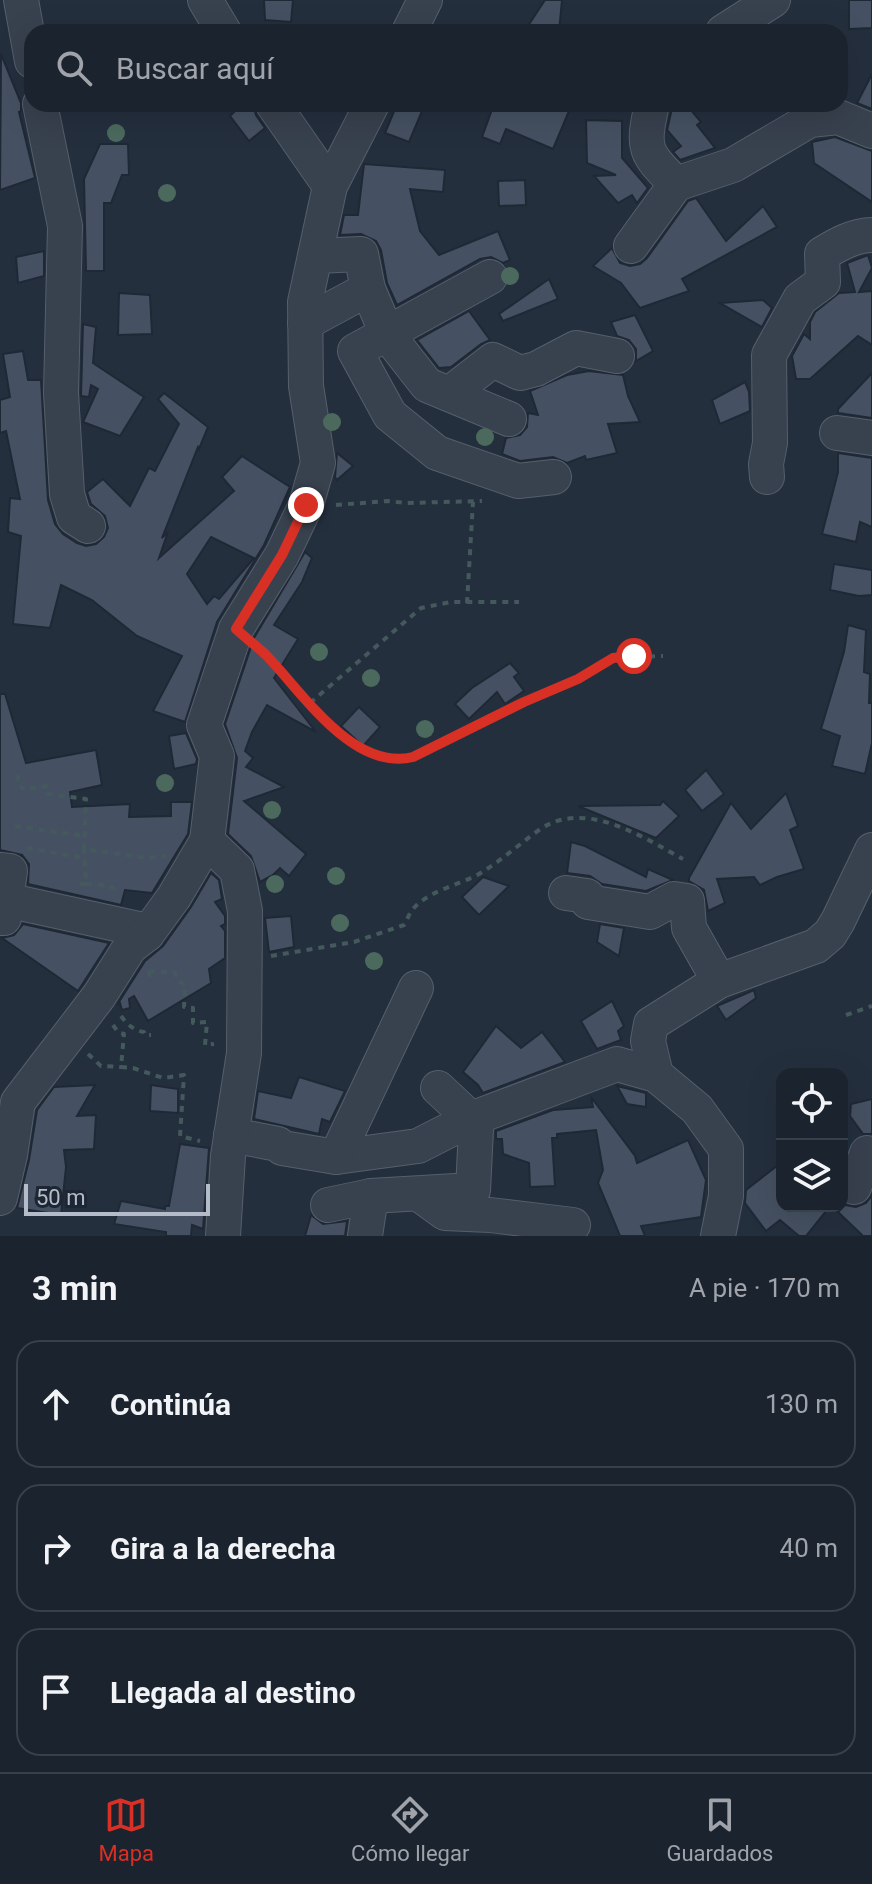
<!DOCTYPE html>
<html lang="es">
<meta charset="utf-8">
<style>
body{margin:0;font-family:Roboto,sans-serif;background:#242b36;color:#f1f3f6}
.controls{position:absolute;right:24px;bottom:24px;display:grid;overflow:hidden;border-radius:16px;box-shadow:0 8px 32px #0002}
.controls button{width:72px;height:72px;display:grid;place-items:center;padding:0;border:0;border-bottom:2px solid #39404a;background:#1b232e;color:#f1f3f6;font:40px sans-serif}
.scale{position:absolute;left:24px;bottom:20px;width:186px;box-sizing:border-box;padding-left:8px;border:4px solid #b4bcc9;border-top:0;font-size:22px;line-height:28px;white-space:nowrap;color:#b4bcc9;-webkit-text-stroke:6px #1d2633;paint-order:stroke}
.stop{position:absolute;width:24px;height:24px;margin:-18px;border:6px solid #d93025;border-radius:50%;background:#fff}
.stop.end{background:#d93025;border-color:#fff;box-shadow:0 2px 8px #0008}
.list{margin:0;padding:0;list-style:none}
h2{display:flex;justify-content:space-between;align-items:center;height:104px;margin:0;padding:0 32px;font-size:34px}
h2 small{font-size:26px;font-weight:400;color:#a0a4aa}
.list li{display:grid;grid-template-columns:52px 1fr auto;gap:24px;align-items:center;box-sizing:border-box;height:128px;margin:0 16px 16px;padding:0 16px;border:2px solid #39404a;border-radius:24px}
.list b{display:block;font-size:30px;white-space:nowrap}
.list em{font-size:26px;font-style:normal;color:#a0a4aa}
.icon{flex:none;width:44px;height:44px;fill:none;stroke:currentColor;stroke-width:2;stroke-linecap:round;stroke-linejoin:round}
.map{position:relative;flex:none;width:872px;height:1236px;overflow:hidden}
.search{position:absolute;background:#1b232e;box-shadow:0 8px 32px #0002;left:24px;right:24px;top:24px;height:88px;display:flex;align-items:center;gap:20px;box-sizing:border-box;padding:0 28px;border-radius:24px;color:#a0a4aa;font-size:30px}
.sheet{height:536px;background:#1b232e}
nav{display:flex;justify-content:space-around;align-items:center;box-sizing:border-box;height:112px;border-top:2px solid #39404a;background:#1b232e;font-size:22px;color:#a0a4aa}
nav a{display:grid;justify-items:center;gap:4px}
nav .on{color:#d93025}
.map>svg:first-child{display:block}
.building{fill:#455162;stroke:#1f2835;stroke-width:2;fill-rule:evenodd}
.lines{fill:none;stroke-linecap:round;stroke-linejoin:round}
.minor-casing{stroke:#565f6c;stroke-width:36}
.path{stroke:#44595c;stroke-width:4;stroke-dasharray:6 6;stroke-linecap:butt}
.minor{stroke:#38414e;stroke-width:34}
.tree{fill:#4b6a5d}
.route{stroke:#d93025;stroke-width:10}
</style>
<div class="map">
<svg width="872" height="1236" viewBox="0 0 872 1236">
<rect width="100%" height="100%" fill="#242f3e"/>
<g class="building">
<path d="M264 0H293L291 22 265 20Z"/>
<path d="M545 0H562L559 32H524Z"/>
<path d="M849 0H872V28L849 29Z"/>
<path d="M1 54 21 103V111L19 112 35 178 0 190Z"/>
<path d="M872 74V109L857 103Z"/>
<path d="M242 104H253L256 115 265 128 249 141 230 116Z"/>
<path d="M397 104H425L409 142 385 133Z"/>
<path d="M494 104H572L553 149 506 129 500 144 482 137Z"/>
<path d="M673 104H686L701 122 697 125 715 148 680 160 673 152 681 146 667 130Z"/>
<path d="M586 120 622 121V158L648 188 637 203 632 195 618 203 594 176 616 175 587 163Z"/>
<path d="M835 137 872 151V202L814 163 812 142Z"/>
<path d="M100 144H128L129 175H122L111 203H104V271H86L84 179Z"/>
<path d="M364 164 445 170 443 192 410 189 420 231 439 255 498 231 510 260 503 263 491 257 480 259 397 305 387 283 381 250 376 241 361 234 340 235 344 215H358Z"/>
<path d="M525 180 526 205 499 206 498 181Z"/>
<path d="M696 198 726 241 763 206 777 227 682 279 689 291 640 308 621 283 593 266 612 248 620 263 630 266 640 264 647 258 688 201Z"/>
<path d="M44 251V276L18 283 16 257Z"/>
<path d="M868 255 872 268 859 292 872 291V345L858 336 810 379H796L792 356 804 334 810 339V322L815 312 839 293 855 292 847 263Z"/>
<path d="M549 279 558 299 503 321 499 314Z"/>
<path d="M119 293 150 295 152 334 118 335Z"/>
<path d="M763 300 772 308 762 327 720 303Z"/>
<path d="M469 311 490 340 481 344 451 367 439 368 417 340Z"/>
<path d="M635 315 653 351 636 361V349L629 340 617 336 611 322Z"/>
<path d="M83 324 96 327 93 363 144 397 120 436 83 422 98 389 91 385 89 397 81 396Z"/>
<path d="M23 351 28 380H41L48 500 55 524 63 534 77 543 86 546 96 544 104 537 108 528 105 516 91 504 87 492 103 479 130 506 149 468 155 471 179 424 158 399 164 393 208 427 199 449 198 447 162 538 168 532 159 558 234 491 222 477 242 456 290 487 264 545 217 622 185 722 153 711 182 656 137 636 92 600 61 585 50 628 13 624 21 536 8 532 10 498 20 499 6 431 0 433V400L10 397 3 354ZM211 537 254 558 219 599 214 596 207 604 187 574Z"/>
<path d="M589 371 623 375 628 396 640 422 608 424 617 453 586 460 585 456 567 463 553 457 520 461 502 454 506 438 520 435 527 427 528 413 538 415 530 391 567 375Z"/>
<path d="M872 373V418L838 413V409Z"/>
<path d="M745 382 749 392 750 411 720 424 712 400Z"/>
<path d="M337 453 353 466 337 480 335 477Z"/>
<path d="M838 453 872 458V527L860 522 856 542 822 534 838 472Z"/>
<path d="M305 552 312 558 302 582 274 625 298 639 274 678 316 732 267 705 252 732 245 751 253 758 246 767 284 787 244 801 306 854 289 876 280 868 273 875 260 882 251 856 228 834 237 758 225 724 254 638Z"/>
<path d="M834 564 872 570V595L859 596 830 590Z"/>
<path d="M848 625 866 630 864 672 870 674 869 703H872V743L865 774 832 766 840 736 821 729 844 652Z"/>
<path d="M510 663 519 673 514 677 524 691 505 704 497 692 469 719 455 704 472 688Z"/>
<path d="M0 694H5L26 763 96 750 102 785 70 792 72 807 130 804 129 817 171 816V802H192L188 834 152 893 125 890 121 905 28 884 29 864 22 855 0 850Z"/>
<path d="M359 707 380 727 363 746 341 726Z"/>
<path d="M186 733 197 759 196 764 174 769 169 736Z"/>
<path d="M706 770 724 794 702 811 685 790Z"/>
<path d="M786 793 798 826 790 830 804 869 777 877 760 885 754 877 717 879 725 903 708 911 704 890 689 881V878L731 803 751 829Z"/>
<path d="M663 801 679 816 656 838 578 806 660 805Z"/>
<path d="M571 842 585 846 646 877 648 869 673 880 646 891 602 884 590 876 567 873Z"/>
<path d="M211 873 219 880 222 899 215 902 225 916V924L221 926 225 931V958L209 969 211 983 148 1021 134 996 129 999 130 1008 122 1010 120 1003 117 1005 145 961 163 946 191 907Z"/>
<path d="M483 877 509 886 479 915 462 897Z"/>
<path d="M291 916 294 947 269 952 265 918Z"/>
<path d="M23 924 109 943 78 991 2 938 14 935Z"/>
<path d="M600 924 624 928 619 956 597 942Z"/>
<path d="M754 990 756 998 726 1020 717 1006Z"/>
<path d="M612 1001 624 1026 618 1031 621 1040 597 1049 581 1021Z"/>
<path d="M496 1026 521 1048 542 1032 565 1062 483 1093 478 1085 463 1072Z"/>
<path d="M299 1077 345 1091 330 1122 322 1119 319 1134 254 1119 258 1091 291 1098Z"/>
<path d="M95 1085 77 1116 96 1115 94 1149 64 1150 66 1167 61 1215 17 1208 29 1160 37 1110 54 1087Z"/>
<path d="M151 1085 178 1089V1113L150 1111Z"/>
<path d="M617 1086 646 1093V1107L627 1104Z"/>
<path d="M591 1097 635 1156 637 1163 688 1140 706 1180 701 1217 641 1226 645 1236H620L598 1183 603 1170 596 1130 557 1134V1138H552L555 1186 530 1187 529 1163 503 1154 502 1139H496V1131L553 1110 593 1107Z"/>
<path d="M872 1099V1134H863L850 1116 851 1104Z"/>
<path d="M180 1144 209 1148 203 1229 192 1225 191 1236H166V1232L114 1224 121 1201 165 1209V1206H169Z"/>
<path d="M782 1162V1206H830L806 1236H799L780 1220 766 1231 745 1203 746 1190Z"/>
<path d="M872 1195V1236H863L838 1212 845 1205 856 1207 866 1203Z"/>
<path d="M311 1215 323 1224 347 1221 345 1236H305Z"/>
</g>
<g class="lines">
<g class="minor-casing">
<g id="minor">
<path d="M21 0 32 61"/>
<path d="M205 0 224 32"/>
<path d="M409 32 425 0"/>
<path d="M723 32 773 0"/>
<path d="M40 104 65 226 61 393 67 494 74 517 88 526"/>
<path d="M273 104 330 186"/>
<path d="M652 104C642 149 644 152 676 184L733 165 810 120 838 117 872 131"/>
<path d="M631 246 676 184"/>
<path d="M316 256 361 254 368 289 387 334 427 385 509 419"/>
<path d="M490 277 355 351 390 415 437 453 518 481 554 477"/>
<path d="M305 323 368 289"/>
<path d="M449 394 493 360 520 373 536 369 576 348 617 356"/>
<path d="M837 433 872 438"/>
<path d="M767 477 766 464 770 443 769 355 800 299 823 282 822 254C837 245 854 235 872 235"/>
<path d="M0 870 10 871 6 900"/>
<path d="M566 893 587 896 588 902 650 912 674 899 687 901 689 928 719 981"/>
<path d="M0 918H4L6 900 139 929 147 934"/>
<path d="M416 988 336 1157 418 1146 471 1119 617 1064 656 1075 697 1109 726 1149V1196L718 1236"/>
<path d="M656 1075 648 1041 651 1024 719 981 816 946 830 934 838 921 872 850"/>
<path d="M231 1135 278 1144 282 1148 336 1157"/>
<path d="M854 1187 867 1153"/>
<path d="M423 1197 445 1213 490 1215 573 1225"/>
<path d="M0 1198 10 1155 18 1102 99 996 130 947 147 934 174 897 207 841"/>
<path d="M328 1205 371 1196 473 1190 476 1129 471 1119 438 1088"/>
<path d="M223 1236 228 1156 244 1053 245 911 237 870 207 841 217 756 204 725 236 629 282 555 306 505 318 463 306 386 305 302 330 186 372 104"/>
<path d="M365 1236 371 1196"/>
</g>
</g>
<g class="path">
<path d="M336 505 388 501 406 503 482 501"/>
<path d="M467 603 473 502"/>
<path d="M259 649 304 701 337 730 374 754 399 760 447 741 524 702 578 679 613 658 663 656"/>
<path d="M310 703 421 608 451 602H519"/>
<path d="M19 775 17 783 25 790 47 786 48 794 86 799 84 849 147 858 166 856"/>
<path d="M15 826 84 836"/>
<path d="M27 848 84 858"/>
<path d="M80 884H86L84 849"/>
<path d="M86 884 104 885 113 888V894"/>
<path d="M271 956 354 942 404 925C407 921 409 913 413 909 428 891 459 885 479 874 501 861 518 845 539 830 585 798 642 837 683 859"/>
<path d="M149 971 175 973 176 979 185 985 184 1007 193 1008V1023L207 1022 205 1045 214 1044"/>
<path d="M149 971 150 982"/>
<path d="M846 1015 872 1006"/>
<path d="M121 1016C127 1024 133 1030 144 1032L145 1035H151"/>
<path d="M113 1025 118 1032 124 1034 121 1067 133 1068 163 1078 184 1075 180 1136 200 1141"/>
<path d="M88 1054 101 1066 121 1067"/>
</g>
<use href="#minor" class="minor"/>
</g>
<g class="tree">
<circle cx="116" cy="133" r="9"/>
<circle cx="167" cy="193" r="9"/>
<circle cx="510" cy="276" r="9"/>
<circle cx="332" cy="422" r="9"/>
<circle cx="485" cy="437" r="9"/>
<circle cx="319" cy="652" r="9"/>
<circle cx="371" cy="678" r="9"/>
<circle cx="425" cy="729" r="9"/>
<circle cx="165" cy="783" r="9"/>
<circle cx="272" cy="810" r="9"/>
<circle cx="336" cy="876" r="9"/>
<circle cx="275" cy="884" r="9"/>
<circle cx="340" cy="923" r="9"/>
<circle cx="374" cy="961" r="9"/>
</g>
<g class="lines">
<path class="route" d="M306 505 282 555 236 629C246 638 256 646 265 654 301 690 352 772 413 757L524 702 578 679 613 658 634 656"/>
</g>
</svg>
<div class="controls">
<button><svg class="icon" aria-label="locate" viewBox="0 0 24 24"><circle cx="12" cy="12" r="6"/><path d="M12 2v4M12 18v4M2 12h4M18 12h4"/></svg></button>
<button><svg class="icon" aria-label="layers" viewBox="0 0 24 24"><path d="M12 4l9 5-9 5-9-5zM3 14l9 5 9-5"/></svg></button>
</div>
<div class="scale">50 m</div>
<div class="stop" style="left:634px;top:656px"></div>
<div class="stop end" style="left:306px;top:505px"></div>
<div class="search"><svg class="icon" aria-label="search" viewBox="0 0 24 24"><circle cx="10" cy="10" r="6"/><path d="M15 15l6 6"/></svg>Buscar aquí</div>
</div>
<section class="sheet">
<h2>3 min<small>A pie · 170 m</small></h2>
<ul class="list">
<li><svg class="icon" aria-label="ahead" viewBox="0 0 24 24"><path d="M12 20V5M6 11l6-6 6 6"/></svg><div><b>Continúa</b></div><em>130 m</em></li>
<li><svg class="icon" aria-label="right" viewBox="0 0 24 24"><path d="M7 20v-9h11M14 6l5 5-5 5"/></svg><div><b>Gira a la derecha</b></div><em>40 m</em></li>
<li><svg class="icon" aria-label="arrive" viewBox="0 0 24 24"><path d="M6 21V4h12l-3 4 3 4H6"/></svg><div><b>Llegada al destino</b></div></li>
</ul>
</section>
<nav>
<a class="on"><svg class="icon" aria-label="map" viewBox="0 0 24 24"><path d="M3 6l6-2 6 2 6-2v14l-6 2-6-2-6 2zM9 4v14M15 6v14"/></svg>Mapa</a>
<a><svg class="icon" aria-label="directions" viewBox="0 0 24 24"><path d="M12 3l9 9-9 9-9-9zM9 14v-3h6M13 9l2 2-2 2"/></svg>Cómo llegar</a>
<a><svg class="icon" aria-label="saved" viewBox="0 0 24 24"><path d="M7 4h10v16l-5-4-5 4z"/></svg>Guardados</a>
</nav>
